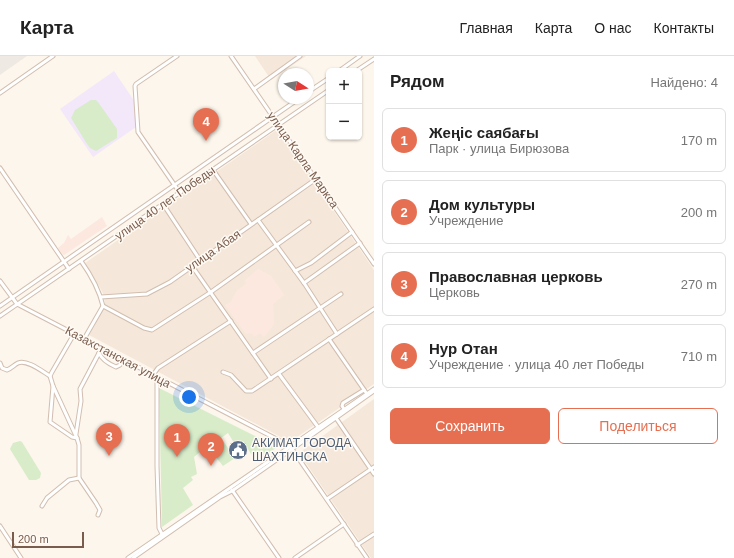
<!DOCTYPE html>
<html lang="ru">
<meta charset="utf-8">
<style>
body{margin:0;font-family:Helvetica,sans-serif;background:#f6f6f6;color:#222}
.controls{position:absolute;right:12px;top:12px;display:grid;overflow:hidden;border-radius:6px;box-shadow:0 1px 3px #0004}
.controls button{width:36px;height:36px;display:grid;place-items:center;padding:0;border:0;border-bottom:1px solid #e0e0e0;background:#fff;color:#222;font:20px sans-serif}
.compass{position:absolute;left:278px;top:12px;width:36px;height:36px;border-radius:50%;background:#fff;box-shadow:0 1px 3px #0004;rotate:101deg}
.scale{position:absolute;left:12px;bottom:10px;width:72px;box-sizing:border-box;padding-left:4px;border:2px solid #7a5c4d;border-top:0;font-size:11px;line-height:14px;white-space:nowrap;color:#7a5c4d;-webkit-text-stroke:3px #fffaf3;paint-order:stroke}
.you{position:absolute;left:189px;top:341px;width:14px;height:14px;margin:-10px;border:3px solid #fff;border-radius:50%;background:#1a73e8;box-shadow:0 0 0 6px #1a73e833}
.badge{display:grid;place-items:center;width:26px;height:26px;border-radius:50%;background:#e76f51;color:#fff;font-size:13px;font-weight:700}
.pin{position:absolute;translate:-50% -33px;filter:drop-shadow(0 1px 2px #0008)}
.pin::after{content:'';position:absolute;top:21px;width:14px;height:12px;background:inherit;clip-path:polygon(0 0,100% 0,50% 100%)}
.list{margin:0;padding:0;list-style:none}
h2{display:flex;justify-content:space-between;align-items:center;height:52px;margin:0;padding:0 16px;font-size:17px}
h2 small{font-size:13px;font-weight:400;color:#767676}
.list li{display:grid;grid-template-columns:26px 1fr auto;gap:12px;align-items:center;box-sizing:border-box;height:64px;margin:0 8px 8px;padding:0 8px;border:1px solid #e0e0e0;border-radius:6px}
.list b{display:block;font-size:15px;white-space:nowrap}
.list p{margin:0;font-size:13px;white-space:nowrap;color:#767676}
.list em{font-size:13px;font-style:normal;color:#767676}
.actions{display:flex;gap:8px;padding:12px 16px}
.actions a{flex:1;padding:9px 0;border:1px solid #e76f51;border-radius:6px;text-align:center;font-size:14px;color:#e76f51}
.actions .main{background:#e76f51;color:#fff}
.map{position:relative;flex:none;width:374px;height:502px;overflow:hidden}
header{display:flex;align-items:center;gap:24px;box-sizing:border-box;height:56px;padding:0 20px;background:#fff;border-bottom:1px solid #e0e0e0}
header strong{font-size:19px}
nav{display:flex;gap:22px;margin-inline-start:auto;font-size:14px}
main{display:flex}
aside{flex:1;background:#fff}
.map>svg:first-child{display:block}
.residential{fill:#f5e8da}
.commercial{fill:#fde8e0}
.industrial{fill:#efe9e4}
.education{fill:#f3e8fa}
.green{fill:#d8ecc9}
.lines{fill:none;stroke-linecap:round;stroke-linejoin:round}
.minor-casing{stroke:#d1beb0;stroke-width:5}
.minor{stroke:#fff;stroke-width:3}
.labels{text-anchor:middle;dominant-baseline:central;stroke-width:3;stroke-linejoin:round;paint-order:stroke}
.street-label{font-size:12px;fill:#7a5c4d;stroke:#fffaf3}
.service-label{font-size:12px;fill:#4e5e75;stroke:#fffaf3;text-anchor:start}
</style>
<header>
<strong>Карта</strong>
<nav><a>Главная</a><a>Карта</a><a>О нас</a><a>Контакты</a></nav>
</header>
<main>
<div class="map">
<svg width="374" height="502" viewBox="0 0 374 502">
<rect width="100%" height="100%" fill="#fdf6ec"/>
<g class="residential">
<path d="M255 0H306L271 24Z"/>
<path d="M278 73 374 214V328L290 386 89 279 105 247 103 237 85 207Z"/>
<path d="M374 343V502H371L299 397Z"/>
</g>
<g class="commercial">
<path d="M102 161 107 170 64 199 62 198 58 192 64 187 68 179 71 183Z"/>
<path d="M258 213 271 220 284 239 273 248 274 268 264 281 260 277 254 281 251 277 246 278 225 249 231 246 236 236 247 227 244 225Z"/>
</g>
<path class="industrial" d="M0 0H27L0 19Z"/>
<path class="education" d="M114 15 135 46 136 71 93 101 60 53Z"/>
<g class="green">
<path d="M91 44H96L98 46 117 73V82L96 95 90 92 87 88 71 62 75 54Z"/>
<path d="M159 332 277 391 256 406 243 385 236 390 228 377 221 382 235 402 223 410 207 390 194 401 197 418 191 421 193 424 183 432 193 449 162 471Z"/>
<path d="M20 385 22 386 41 417 40 422 36 424H29L10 393 13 387Z"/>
</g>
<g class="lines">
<g class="minor-casing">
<g id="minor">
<path d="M177 0 136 28 135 30 138 76 180 137"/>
<path d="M231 0 374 208"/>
<path d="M339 15 360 0"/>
<path d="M356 15 374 3"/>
<path d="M254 33 300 0"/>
<path d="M308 36 329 22"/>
<path d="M0 37 53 0"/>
<path d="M0 112 69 213"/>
<path d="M213 114 251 168"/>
<path d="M163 148 200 204"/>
<path d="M258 164 304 227 337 278"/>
<path d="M81 205C91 219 99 233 103 250L84 283"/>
<path d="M192 210 271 323"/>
<path d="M295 215 311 207 352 176"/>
<path d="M0 225 17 248 290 390 367 502"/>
<path d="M304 227 360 187"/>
<path d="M101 241 147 238 170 226 316 123"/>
<path d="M0 250 300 42"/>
<path d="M103 250 144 272 152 274 211 236 309 166"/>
<path d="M0 260 329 34"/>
<path d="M74 278 52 316 50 320 53 330 77 382 79 389V422L96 447 100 454 98 459"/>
<path d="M329 283 367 338"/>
<path d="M99 297C102 304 109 308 116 311L120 309 123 303"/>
<path d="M253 297 341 238"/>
<path d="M0 307 2 312 7 314C12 312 14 309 18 307 27 303 43 316 50 320"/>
<path d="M223 316 231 319 246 335H252L374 253"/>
<path d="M279 318 318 371"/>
<path d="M153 319 158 312 231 265"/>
<path d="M157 321V410L159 472 163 480"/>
<path d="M53 330 50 366 72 381 77 382"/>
<path d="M344 353 342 350 343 347 364 334"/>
<path d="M336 362 374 418"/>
<path d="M76 378 81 345 80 333 99 297"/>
<path d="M232 434 279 502"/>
<path d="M327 443 374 411"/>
<path d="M42 450 47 442 69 424 79 422"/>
<path d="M0 470 21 502"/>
<path d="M357 489 374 478"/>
<path d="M128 502 374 333"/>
<path d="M133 502 220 441 232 435 292 393 374 335"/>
<path d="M295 502 344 468"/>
</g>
</g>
<use href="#minor" class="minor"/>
</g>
<defs>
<g id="civic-disc" transform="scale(1)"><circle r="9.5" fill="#5c6f8a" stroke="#fffaf3"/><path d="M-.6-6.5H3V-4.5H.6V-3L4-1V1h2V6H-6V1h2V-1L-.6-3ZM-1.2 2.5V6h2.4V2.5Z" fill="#fff"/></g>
</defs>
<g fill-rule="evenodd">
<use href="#civic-disc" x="238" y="394"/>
</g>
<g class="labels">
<g class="street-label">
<text transform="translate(303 104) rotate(55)">улица Карла Маркса</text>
<text transform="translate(165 147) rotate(-35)">улица 40 лет Победы</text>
<text transform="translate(213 195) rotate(-35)">улица Абая</text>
<text transform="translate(118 301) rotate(28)">Казахстанская улица</text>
</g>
<g class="service-label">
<text x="252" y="387">АКИМАТ ГОРОДА<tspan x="252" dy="14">ШАХТИНСКА</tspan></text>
</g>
</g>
</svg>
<div class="controls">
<button>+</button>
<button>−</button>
</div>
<svg class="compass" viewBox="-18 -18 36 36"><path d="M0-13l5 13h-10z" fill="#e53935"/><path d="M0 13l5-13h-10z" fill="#767676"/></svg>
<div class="scale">200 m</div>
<div class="you"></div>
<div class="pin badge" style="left:177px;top:401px">1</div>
<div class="pin badge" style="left:211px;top:410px">2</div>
<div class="pin badge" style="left:109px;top:400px">3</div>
<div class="pin badge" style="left:206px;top:85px">4</div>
</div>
<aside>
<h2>Рядом<small>Найдено: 4</small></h2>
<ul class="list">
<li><span class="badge">1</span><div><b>Жеңіс саябағы</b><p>Парк · улица Бирюзова</p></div><em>170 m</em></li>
<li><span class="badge">2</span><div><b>Дом культуры</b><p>Учреждение</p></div><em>200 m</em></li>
<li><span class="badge">3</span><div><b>Православная церковь</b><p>Церковь</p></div><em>270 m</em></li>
<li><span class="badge">4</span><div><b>Нур Отан</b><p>Учреждение · улица 40 лет Победы</p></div><em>710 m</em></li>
</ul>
<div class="actions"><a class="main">Сохранить</a><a>Поделиться</a></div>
</aside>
</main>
